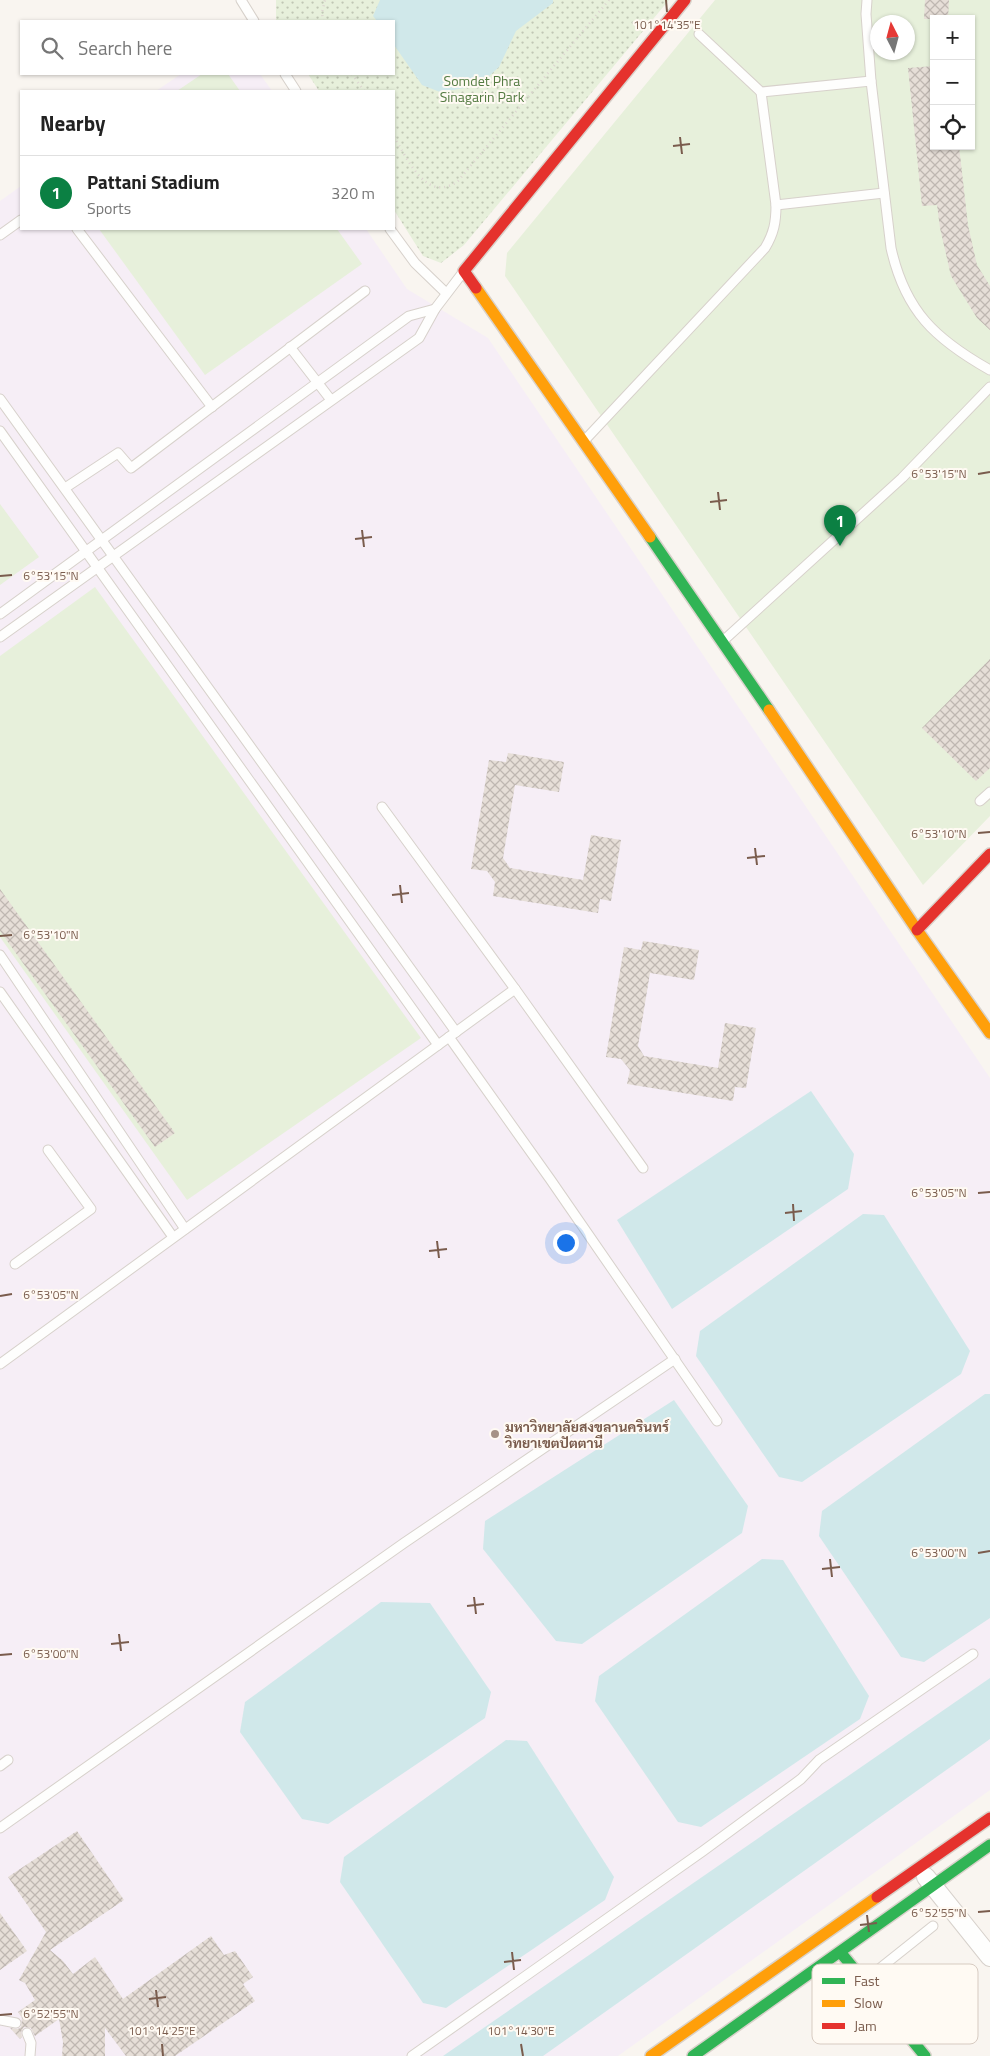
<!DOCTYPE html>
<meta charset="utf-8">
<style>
body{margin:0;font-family:"Titillium Web",Sarabun,sans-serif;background:#f6f6f6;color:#222}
.controls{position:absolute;right:15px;top:15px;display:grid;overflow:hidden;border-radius:0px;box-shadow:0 1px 4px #0004}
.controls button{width:45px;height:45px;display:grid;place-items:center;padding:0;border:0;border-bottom:1px solid #e0e0e0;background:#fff;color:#222;font:25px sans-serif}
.compass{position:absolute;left:870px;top:15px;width:45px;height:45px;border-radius:50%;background:#fff;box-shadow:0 1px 4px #0004;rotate:354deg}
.you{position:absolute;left:565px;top:1242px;width:18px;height:18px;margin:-12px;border:4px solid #fff;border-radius:50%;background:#1a73e8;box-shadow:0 0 0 8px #1a73e833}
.badge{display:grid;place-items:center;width:32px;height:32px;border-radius:50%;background:#0b8043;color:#fff;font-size:16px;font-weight:700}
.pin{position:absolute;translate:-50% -41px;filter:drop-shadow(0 1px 2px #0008)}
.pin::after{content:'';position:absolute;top:26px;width:18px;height:15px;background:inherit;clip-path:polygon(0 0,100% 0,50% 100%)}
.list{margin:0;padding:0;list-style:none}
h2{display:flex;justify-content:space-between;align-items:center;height:65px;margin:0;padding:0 20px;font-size:21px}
h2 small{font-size:16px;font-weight:400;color:#767676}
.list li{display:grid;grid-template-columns:32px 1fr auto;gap:15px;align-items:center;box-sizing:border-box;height:75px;padding:0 20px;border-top:1px solid #e0e0e0}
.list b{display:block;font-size:19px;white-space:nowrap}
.list p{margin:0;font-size:16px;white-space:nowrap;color:#767676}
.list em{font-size:16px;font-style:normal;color:#767676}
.icon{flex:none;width:28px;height:28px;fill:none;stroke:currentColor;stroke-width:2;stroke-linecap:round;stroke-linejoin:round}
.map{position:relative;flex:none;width:990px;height:2056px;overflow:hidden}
.search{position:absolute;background:#fff;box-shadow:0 1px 4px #0004;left:20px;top:20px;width:375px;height:55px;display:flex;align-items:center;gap:12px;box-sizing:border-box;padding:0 18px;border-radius:0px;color:#767676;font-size:19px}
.panel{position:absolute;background:#fff;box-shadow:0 1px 4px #0004;left:20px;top:90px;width:375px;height:140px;border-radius:0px}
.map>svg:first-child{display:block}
.education{fill:#f6eef6}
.green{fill:#e7f0db;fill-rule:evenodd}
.park{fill:url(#park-dots)}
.water{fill:#d0e8ea}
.building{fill:url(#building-cross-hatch)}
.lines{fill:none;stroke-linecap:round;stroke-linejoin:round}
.lane-casing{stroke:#d7d1cb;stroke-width:11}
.street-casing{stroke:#d7d1cb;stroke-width:20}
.fast-casing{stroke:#d9d2cb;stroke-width:14}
.slow-casing{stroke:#d9d2cb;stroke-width:14}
.jam-casing{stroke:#d9d2cb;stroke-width:14}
.path{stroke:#dcd5d0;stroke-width:2.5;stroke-dasharray:1 4;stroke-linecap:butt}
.lane{stroke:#fefefd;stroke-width:9}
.street{stroke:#fefefd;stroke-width:18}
.fast{stroke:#30b455;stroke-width:11}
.slow{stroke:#ff9f0a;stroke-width:11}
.jam{stroke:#e5322d;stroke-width:11}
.ticks{fill:none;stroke:#7a5c4d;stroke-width:2}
.poi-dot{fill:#a69286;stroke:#fffaf3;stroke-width:2}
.labels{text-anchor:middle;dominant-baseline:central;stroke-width:4;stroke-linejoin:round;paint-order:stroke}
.park-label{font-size:14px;fill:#537a41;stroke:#fffaf3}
.poi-label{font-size:14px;font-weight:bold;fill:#7a5c4d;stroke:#fffaf3;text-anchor:start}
.key{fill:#fffaf3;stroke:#d7cbc1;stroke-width:1}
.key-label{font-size:14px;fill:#7a5c4d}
.ticks-label{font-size:12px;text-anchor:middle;fill:#7a5c4d;stroke:#fffaf3;stroke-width:4;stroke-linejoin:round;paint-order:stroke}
</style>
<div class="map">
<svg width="990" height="2056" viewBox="0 0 990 2056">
<defs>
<pattern id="park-dots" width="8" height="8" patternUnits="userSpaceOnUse" patternTransform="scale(1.25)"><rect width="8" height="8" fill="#e7f0db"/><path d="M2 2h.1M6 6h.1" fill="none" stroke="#c0c6b4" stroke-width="1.8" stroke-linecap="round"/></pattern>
<pattern id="building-cross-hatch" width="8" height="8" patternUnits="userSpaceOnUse" patternTransform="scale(1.25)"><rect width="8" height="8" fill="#e6ded7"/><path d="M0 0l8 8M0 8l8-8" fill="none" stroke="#bfb7b1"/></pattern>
</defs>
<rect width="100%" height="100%" fill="#f9f5f0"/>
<g class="education">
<path d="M181 74H260L272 91H156Z"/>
<path d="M21 186V229H366L407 289 488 338 990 1078V1790L618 2056H0V201Z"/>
</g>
<g class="green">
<path d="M715 0H990V816L923 885 505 276 507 253ZM934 19H971V146H934ZM878 22H908V52H878Z"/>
<path d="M202 74H228L240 91H177Z"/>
<path d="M99 229H337L362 264 205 375Z"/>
<path d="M0 504 39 557 0 585Z"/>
<path d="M95 587 421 1038 187 1200 0 937V656Z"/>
</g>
<path class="park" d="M276 0H669L464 245 441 263 423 256 394 210V91H319L308 74H394V21H276Z"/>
<g class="water">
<path d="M380 0H553V3L516 31 499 67 478 86 440 92 422 85 394 45V21H377L373 16Z"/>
<path d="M811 1091 854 1154 848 1189 672 1309 617 1220Z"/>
<path d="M863 1214 884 1215 970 1351 961 1374 802 1482 779 1477 696 1356 700 1331Z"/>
<path d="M985 1394H990V1618L924 1662 901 1657 819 1536 822 1511Z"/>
<path d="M674 1400 748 1506 742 1533 582 1644 556 1641 483 1549 485 1521Z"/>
<path d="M762 1559 783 1560 869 1696 860 1719 701 1827 678 1822 595 1701 599 1676Z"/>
<path d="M381 1602 430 1603 491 1692 485 1718 328 1824 302 1819 240 1732 245 1702Z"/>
<path d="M990 1678V1739L543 2056H443Z"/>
<path d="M506 1740 527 1741 614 1877 605 1900 446 2008 423 2003 340 1882 344 1857Z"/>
</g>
<g class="building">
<path d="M925 0H949L948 19H924Z"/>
<path d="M934 66V146H959L968 225 977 265 990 286V330L977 318 951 276 940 228 937 205 922 206 908 68Z"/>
<path d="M990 659V768L976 781 922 728Z"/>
<path d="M508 753 564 762 559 792 515 785 503 858 510 868 583 880 591 835 621 840 611 901 600 899 598 913 493 896 495 882 487 871 471 869 489 760 506 762Z"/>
<path d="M0 889 175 1133 155 1147 0 931Z"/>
<path d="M643 941 699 950 694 980 650 973 638 1046 644 1056 718 1068 725 1023 756 1028 746 1088 735 1087 733 1101 627 1084 630 1070 621 1059 606 1057 624 947 641 950Z"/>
<path d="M77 1831 124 1900 50 1950 63 1961 73 1974 95 1957 123 1999 211 1936 224 1955 235 1951 253 1977 243 1984 255 2001 175 2056H126L105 2028V2056H62L63 2042 59 2019 35 2036 31 2028 24 2027 21 2032 22 2037 20 2039 10 2028 18 2029 21 2027 22 2018 18 2012 35 2000 25 1983 19 1980 46 1932 8 1877Z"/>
<path d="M0 1913 27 1951 0 1970Z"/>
</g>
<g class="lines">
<g class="lane-casing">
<g id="lane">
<path d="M241 0 254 21"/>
<path d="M867 0 866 14 871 81 891 248C905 311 935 339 990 370"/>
<path d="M699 34 761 92 871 81"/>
<path d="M285 74 296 91"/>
<path d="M776 205 884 193"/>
<path d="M77 229 212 407"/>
<path d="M390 229 415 263 446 293"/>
<path d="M0 235 21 220"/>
<path d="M290 347 331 400"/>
<path d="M0 399 456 1032"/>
<path d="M0 431 438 1045"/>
<path d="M584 441 765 248C774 233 776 222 776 205L761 92"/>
<path d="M65 488 118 453 131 468 365 291"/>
<path d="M0 614 409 316 435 309"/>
<path d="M0 637 419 338 435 309 464 271"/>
<path d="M724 640 902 478 990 387"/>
<path d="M980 801 990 792"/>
<path d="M382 807 515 989 643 1168"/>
<path d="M0 955 185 1229"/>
<path d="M0 992 173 1237"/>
<path d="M449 1037 550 1179 717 1421"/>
<path d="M15 1264 91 1209 48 1150"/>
<path d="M0 1364 515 989"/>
<path d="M0 1766 8 1760"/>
<path d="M0 1828 404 1543 675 1359"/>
<path d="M864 1981 933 1926"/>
<path d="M0 2020 16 2023"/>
<path d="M27 2033 31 2043 30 2056"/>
<path d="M412 2056 703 1851 801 1779 819 1760 973 1654"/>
</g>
</g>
<g class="street-casing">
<path id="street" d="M926 1877 990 1957"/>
</g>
<g class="fast-casing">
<g id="fast">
<path d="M650 537 769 710"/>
<path d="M841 1953 925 2056"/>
<path d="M693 2056 990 1845"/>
</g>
</g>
<g class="slow-casing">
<g id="slow">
<path d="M476 288 650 537"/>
<path d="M769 710 917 930 990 1033"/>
<path d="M651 2056 877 1897"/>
</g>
</g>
<g class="jam-casing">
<g id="jam">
<path d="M476 288 464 271 685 0"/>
<path d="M917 930 990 854"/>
<path d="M877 1897 990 1818"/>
</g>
</g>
<g class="path">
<path d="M323 21 322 13 325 0"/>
<path d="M352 74 364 91"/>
<path d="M394 137C408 159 426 204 458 181L609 0"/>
</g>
<use href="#lane" class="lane"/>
<use href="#street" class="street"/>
<use href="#fast" class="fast"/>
<use href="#slow" class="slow"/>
<use href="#jam" class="jam"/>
</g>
<path class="ticks" d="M666 0 667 12M680 137 682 154M673 146 690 144M978 474 990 472M718 492 720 510M710 502 727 500M362 530 364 547M355 539 372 537M0 576 12 575M978 833 990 832M755 848 757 865M747 858 765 856M400 885 402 903M392 895 409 893M0 936 12 935M978 1193 990 1192M793 1204 794 1221M785 1213 802 1211M437 1241 439 1258M429 1251 447 1249M0 1296 12 1294M978 1553 990 1551M830 1559 832 1577M822 1569 840 1567M474 1597 476 1614M467 1606 484 1604M119 1634 121 1651M111 1644 129 1642M0 1655 12 1654M978 1912 990 1911M867 1915 869 1932M860 1925 877 1923M512 1952 514 1970M504 1962 521 1960M156 1990 158 2007M149 1999 166 1997M0 2015 12 2014M162 2044 163 2056M521 2044 523 2056"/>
<circle class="poi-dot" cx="495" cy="1434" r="5"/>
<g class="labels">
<g class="park-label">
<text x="482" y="80">Somdet Phra<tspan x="482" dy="16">Sinagarin Park</tspan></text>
</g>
<g class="poi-label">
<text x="505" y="1426">มหาวิทยาลัยสงขลานครินทร์<tspan x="505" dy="16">วิทยาเขตปัตตานี</tspan></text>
</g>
</g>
<rect x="812" y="1964" width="166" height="80" rx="8" class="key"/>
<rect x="822" y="1978" width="23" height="6" fill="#30b455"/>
<rect x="822" y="2000" width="23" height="7" fill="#ff9f0a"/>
<rect x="822" y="2023" width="23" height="6" fill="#e5322d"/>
<g class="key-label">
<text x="854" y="1986">Fast</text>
<text x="854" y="2008">Slow</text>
<text x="854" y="2031">Jam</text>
</g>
<g class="ticks-label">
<text x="667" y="29">101°14'35"E</text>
<text x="939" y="478">6°53'15"N</text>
<text x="51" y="580">6°53'15"N</text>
<text x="939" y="838">6°53'10"N</text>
<text x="51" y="939">6°53'10"N</text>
<text x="939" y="1197">6°53'05"N</text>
<text x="51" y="1299">6°53'05"N</text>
<text x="939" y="1557">6°53'00"N</text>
<text x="51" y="1658">6°53'00"N</text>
<text x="939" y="1917">6°52'55"N</text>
<text x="51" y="2018">6°52'55"N</text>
<text x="162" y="2035">101°14'25"E</text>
<text x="521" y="2035">101°14'30"E</text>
</g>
</svg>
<div class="controls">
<button>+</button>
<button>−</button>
<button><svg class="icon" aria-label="locate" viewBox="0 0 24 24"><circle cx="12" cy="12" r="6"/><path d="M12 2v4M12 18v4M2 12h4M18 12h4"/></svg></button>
</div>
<svg class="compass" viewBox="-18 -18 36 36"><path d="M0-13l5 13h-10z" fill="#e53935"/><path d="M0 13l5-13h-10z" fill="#767676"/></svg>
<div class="you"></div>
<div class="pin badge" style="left:840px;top:546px">1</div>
<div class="search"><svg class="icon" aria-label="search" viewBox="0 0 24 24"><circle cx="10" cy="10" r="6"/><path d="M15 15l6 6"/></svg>Search here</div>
<section class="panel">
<h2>Nearby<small></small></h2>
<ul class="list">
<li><span class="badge">1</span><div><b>Pattani Stadium</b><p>Sports</p></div><em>320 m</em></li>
</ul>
</section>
</div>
